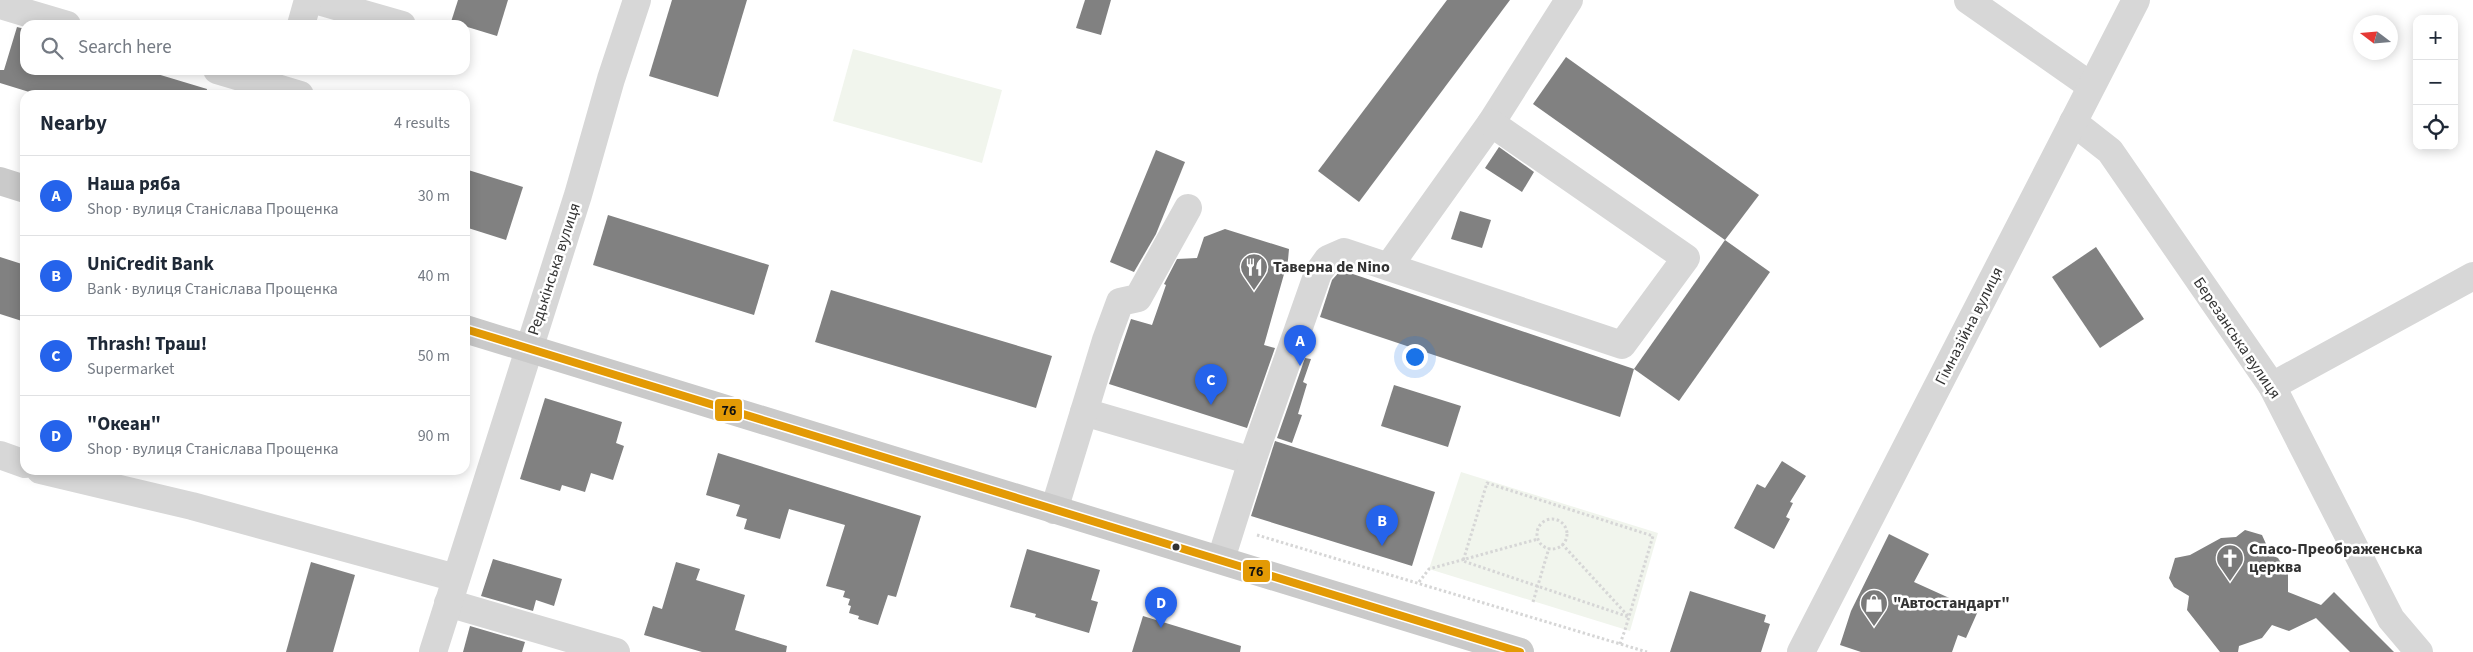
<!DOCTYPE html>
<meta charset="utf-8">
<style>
body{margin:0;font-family:"Source Sans 3",sans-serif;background:#f6f6f7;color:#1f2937}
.controls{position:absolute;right:15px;top:15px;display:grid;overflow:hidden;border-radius:10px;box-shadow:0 2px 12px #0003}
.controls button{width:45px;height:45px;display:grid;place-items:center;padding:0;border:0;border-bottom:1px solid #e0e1e3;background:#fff;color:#1f2937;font:25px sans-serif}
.compass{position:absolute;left:2353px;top:15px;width:45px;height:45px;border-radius:50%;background:#fff;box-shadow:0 2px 12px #0003;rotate:286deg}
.you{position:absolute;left:1414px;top:356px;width:18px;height:18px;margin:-12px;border:4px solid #fff;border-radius:50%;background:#1a73e8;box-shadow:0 0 0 8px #1a73e833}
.badge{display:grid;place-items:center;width:32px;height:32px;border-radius:50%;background:#2563eb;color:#fff;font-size:16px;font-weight:700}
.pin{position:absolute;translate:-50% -41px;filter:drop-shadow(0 1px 2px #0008)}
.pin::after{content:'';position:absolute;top:26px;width:18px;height:15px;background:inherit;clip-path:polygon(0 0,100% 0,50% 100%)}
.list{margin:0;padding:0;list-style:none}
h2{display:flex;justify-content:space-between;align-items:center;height:65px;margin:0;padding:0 20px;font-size:21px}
h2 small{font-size:16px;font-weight:400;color:#747a83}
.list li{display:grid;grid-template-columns:32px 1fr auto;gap:15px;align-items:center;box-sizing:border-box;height:80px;padding:0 20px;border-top:1px solid #e0e1e3}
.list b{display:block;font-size:19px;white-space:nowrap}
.list p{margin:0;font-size:16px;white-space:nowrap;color:#747a83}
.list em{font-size:16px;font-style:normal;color:#747a83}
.icon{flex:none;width:28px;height:28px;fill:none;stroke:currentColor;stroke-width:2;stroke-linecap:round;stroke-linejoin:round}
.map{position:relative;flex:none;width:2473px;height:652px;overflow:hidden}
.search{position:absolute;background:#fff;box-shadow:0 2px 12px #0003;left:20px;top:20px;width:450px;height:55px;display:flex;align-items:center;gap:12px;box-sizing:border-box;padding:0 18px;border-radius:15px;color:#747a83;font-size:19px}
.panel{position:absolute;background:#fff;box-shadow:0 2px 12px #0003;left:20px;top:90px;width:450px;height:385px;border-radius:15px}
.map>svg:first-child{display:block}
.green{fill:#f1f5ed}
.building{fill:#818181}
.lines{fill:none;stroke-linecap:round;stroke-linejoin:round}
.path{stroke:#d6d6d6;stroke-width:3;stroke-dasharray:2.5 2.5;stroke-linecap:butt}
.minor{stroke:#d7d7d7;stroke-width:28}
.major{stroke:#cacaca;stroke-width:28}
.bus-1-casing{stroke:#fff;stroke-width:11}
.bus-1{stroke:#e39a05;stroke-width:8}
.bus-dot{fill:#333;stroke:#fff;stroke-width:2}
.labels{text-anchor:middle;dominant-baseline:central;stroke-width:5;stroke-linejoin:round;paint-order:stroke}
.poi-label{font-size:16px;font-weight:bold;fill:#333;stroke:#fff;text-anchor:start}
.street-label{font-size:16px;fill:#333;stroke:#fff}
.line-badge{stroke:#fff;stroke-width:2}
.pale-badge-label{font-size:14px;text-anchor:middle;font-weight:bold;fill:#111}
</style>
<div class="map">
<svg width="2473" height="652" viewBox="0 0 2473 652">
<rect width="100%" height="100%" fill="#fff"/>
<g class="green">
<path d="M853 49 1002 90 982 163 833 121Z"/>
<path d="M1461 472 1658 533 1630 631 1429 569Z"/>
</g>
<g class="building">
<path d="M458 0H508L497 36 451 22Z"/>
<path d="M672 0H747L718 97 649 76Z"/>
<path d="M1085 0H1111L1101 35 1076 28Z"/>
<path d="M1447 0H1510L1359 202 1318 171Z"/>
<path d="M17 27 25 29V70H144L207 89 206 95H39L0 83V70H4Z"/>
<path d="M1566 57 1759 195 1725 240 1533 104Z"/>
<path d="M1499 147 1534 172 1522 192 1485 168Z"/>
<path d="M1156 150 1185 162 1156 234 1134 272 1110 262Z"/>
<path d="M465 169 523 187 506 240 465 227Z"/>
<path d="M1460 211 1491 220 1482 248 1451 239Z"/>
<path d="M608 215 769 265 754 315 593 265Z"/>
<path d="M1225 229 1289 249 1288 260 1264 345 1275 348 1247 428 1109 384 1131 319 1152 325 1166 285 1164 284 1177 259 1197 258 1204 237Z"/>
<path d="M1725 240 1770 272 1679 401 1634 369Z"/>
<path d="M2096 247 2144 319 2100 348 2052 277Z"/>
<path d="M0 257 25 265V322L0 314Z"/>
<path d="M1341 270 1634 369 1620 417 1320 317 1332 280Z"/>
<path d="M831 290 1052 356 1036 408 815 342Z"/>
<path d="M1305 358 1311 359 1303 382 1307 384 1298 414 1302 415 1292 443 1277 438Z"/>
<path d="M1394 385 1461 406 1448 447 1381 426Z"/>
<path d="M545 398 622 422 616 443 624 446 613 480 591 473 585 492 562 485 560 491 520 479Z"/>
<path d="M1275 441 1435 492 1412 566 1251 516Z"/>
<path d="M718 453 921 516 896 597 888 595 878 625 858 619 859 616 849 613 851 606 848 605 850 599 843 597 845 591 826 586 845 525 789 509 780 539 744 529 747 519 736 516 740 505 706 495Z"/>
<path d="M1782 461 1806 476 1790 502 1793 503 1786 517 1790 519 1774 549 1734 528 1757 484 1765 488Z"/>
<path d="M2245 530 2262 535 2271 555 2278 558 2288 574V592L2321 605 2334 592 2394 652H2350L2316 618 2289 631 2272 625 2262 638 2239 646 2238 652H2220L2187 610 2189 596 2174 587 2169 578 2175 558 2190 555 2221 538 2236 537Z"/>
<path d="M1889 534 1929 554 1914 582 1978 611 1966 638 1958 635 1952 652H1861L1840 645 1851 611Z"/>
<path d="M1027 549 1100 570 1091 600 1098 602 1089 633 1035 617 1036 614 1010 607Z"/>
<path d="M493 559 562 579 554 606 536 600 533 611 481 596Z"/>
<path d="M311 562 355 575 333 652H286Z"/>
<path d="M676 562 700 569 696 580 745 595 735 630 787 646 786 652H702L644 635 653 606 662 609Z"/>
<path d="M1690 591 1766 615 1764 622 1770 624 1761 652H1670Z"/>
<path d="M1143 616 1241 646 1240 652H1132Z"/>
<path d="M470 626 525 642 522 652H463Z"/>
</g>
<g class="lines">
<g class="path">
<circle cx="1552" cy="534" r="15"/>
<path d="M1257 535 1647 652"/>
<path d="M1562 544 1629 617"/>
<path d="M1419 582 1429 569 1538 539"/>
<path d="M1533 602 1549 548"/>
<path d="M1620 644 1625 630 1653 536 1487 483 1463 561 1629 617"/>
</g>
<g class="minor">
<path d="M315 0 402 25"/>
<path d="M1968 0 2091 86"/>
<path d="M0 5 67 25"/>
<path d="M301 25 308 0"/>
<path d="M217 70 300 95"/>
<path d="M2073 122 2110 151 2272 386 2391 619 2419 652"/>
<path d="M1389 266 1491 123 1569 0"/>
<path d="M2272 386 2473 276"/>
<path d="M1084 412 1252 461"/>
<path d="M0 455 25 464"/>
<path d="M40 470 192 506 456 578"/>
<path d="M1054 510 1106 340 1120 302 1138 298 1188 208"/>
<path d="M1221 559 1252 461 1318 273 1328 259 1344 252 1622 345 1686 258 1491 123"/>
<path d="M448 603 616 652"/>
<path d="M433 652 578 195 611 79 637 0"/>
<path d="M1801 652 2136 0"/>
</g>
<g class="major">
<path d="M0 181 25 189"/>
<path d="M465 329 1520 652"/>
</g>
<g class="bus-1-casing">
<path id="bus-1" d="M465 329 1520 652"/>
</g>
<use href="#bus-1" class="bus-1"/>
</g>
<defs>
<g id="restaurant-pin" transform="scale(1.4375)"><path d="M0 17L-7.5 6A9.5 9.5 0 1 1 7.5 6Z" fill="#7a7a7a" stroke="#fff"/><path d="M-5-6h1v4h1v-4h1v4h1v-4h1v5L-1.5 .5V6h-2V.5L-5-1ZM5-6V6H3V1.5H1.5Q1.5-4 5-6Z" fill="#fff"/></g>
<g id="church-pin" transform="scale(1.4375)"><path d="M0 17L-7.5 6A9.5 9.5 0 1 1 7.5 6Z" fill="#7a7a7a" stroke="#fff"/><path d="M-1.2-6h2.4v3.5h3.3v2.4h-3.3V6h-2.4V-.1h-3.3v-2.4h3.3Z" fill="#fff"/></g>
<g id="shop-pin" transform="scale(1.4375)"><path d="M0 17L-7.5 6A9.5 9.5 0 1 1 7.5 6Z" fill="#7a7a7a" stroke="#fff"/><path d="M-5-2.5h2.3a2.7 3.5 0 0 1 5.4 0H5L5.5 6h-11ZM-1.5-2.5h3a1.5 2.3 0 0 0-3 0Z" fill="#fff"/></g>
</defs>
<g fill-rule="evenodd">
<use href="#restaurant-pin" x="1254" y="267"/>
<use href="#church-pin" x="2230" y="558"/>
<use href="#shop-pin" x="1874" y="603"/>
</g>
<circle class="bus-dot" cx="1176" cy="547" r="4.5"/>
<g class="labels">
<g class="poi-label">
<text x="1273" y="267">Таверна de Nino</text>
<text x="2249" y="549">Спасо-Преображенська<tspan x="2249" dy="18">церква</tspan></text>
<text x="1893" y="603">"Автостандарт"</text>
</g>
<g class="street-label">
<text transform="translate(554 269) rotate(-72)">Редькінська вулиця</text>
<text transform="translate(1969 326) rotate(-63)">Гімназійна вулиця</text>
<text transform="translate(2237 338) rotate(56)">Березанська вулиця</text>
</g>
</g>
<g class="line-badge">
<rect x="714" y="398" width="29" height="24" rx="5" fill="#e39a05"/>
<rect x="1242" y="559" width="29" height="24" rx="5" fill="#e39a05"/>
</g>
<g class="pale-badge-label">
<text x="729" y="415">76</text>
<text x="1256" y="576">76</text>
</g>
</svg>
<div class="controls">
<button>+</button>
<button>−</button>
<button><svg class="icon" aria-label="locate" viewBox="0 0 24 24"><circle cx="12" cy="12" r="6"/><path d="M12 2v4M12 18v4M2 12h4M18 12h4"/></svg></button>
</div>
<svg class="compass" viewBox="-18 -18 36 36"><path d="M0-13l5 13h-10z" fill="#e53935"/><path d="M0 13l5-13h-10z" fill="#747a83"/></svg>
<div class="you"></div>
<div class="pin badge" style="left:1300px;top:366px">A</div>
<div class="pin badge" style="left:1382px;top:546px">B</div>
<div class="pin badge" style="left:1211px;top:405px">C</div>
<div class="pin badge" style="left:1161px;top:628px">D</div>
<div class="search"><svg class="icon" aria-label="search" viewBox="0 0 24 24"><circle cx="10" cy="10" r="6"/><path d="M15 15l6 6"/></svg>Search here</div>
<section class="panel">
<h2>Nearby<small>4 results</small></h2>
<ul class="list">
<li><span class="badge">A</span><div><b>Наша ряба</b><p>Shop · вулиця Станіслава Прощенка</p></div><em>30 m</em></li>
<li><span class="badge">B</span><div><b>UniCredit Bank</b><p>Bank · вулиця Станіслава Прощенка</p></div><em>40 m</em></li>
<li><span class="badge">C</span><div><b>Thrash! Траш!</b><p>Supermarket</p></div><em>50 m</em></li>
<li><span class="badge">D</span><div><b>&quot;Океан&quot;</b><p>Shop · вулиця Станіслава Прощенка</p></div><em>90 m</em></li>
</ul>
</section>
</div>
